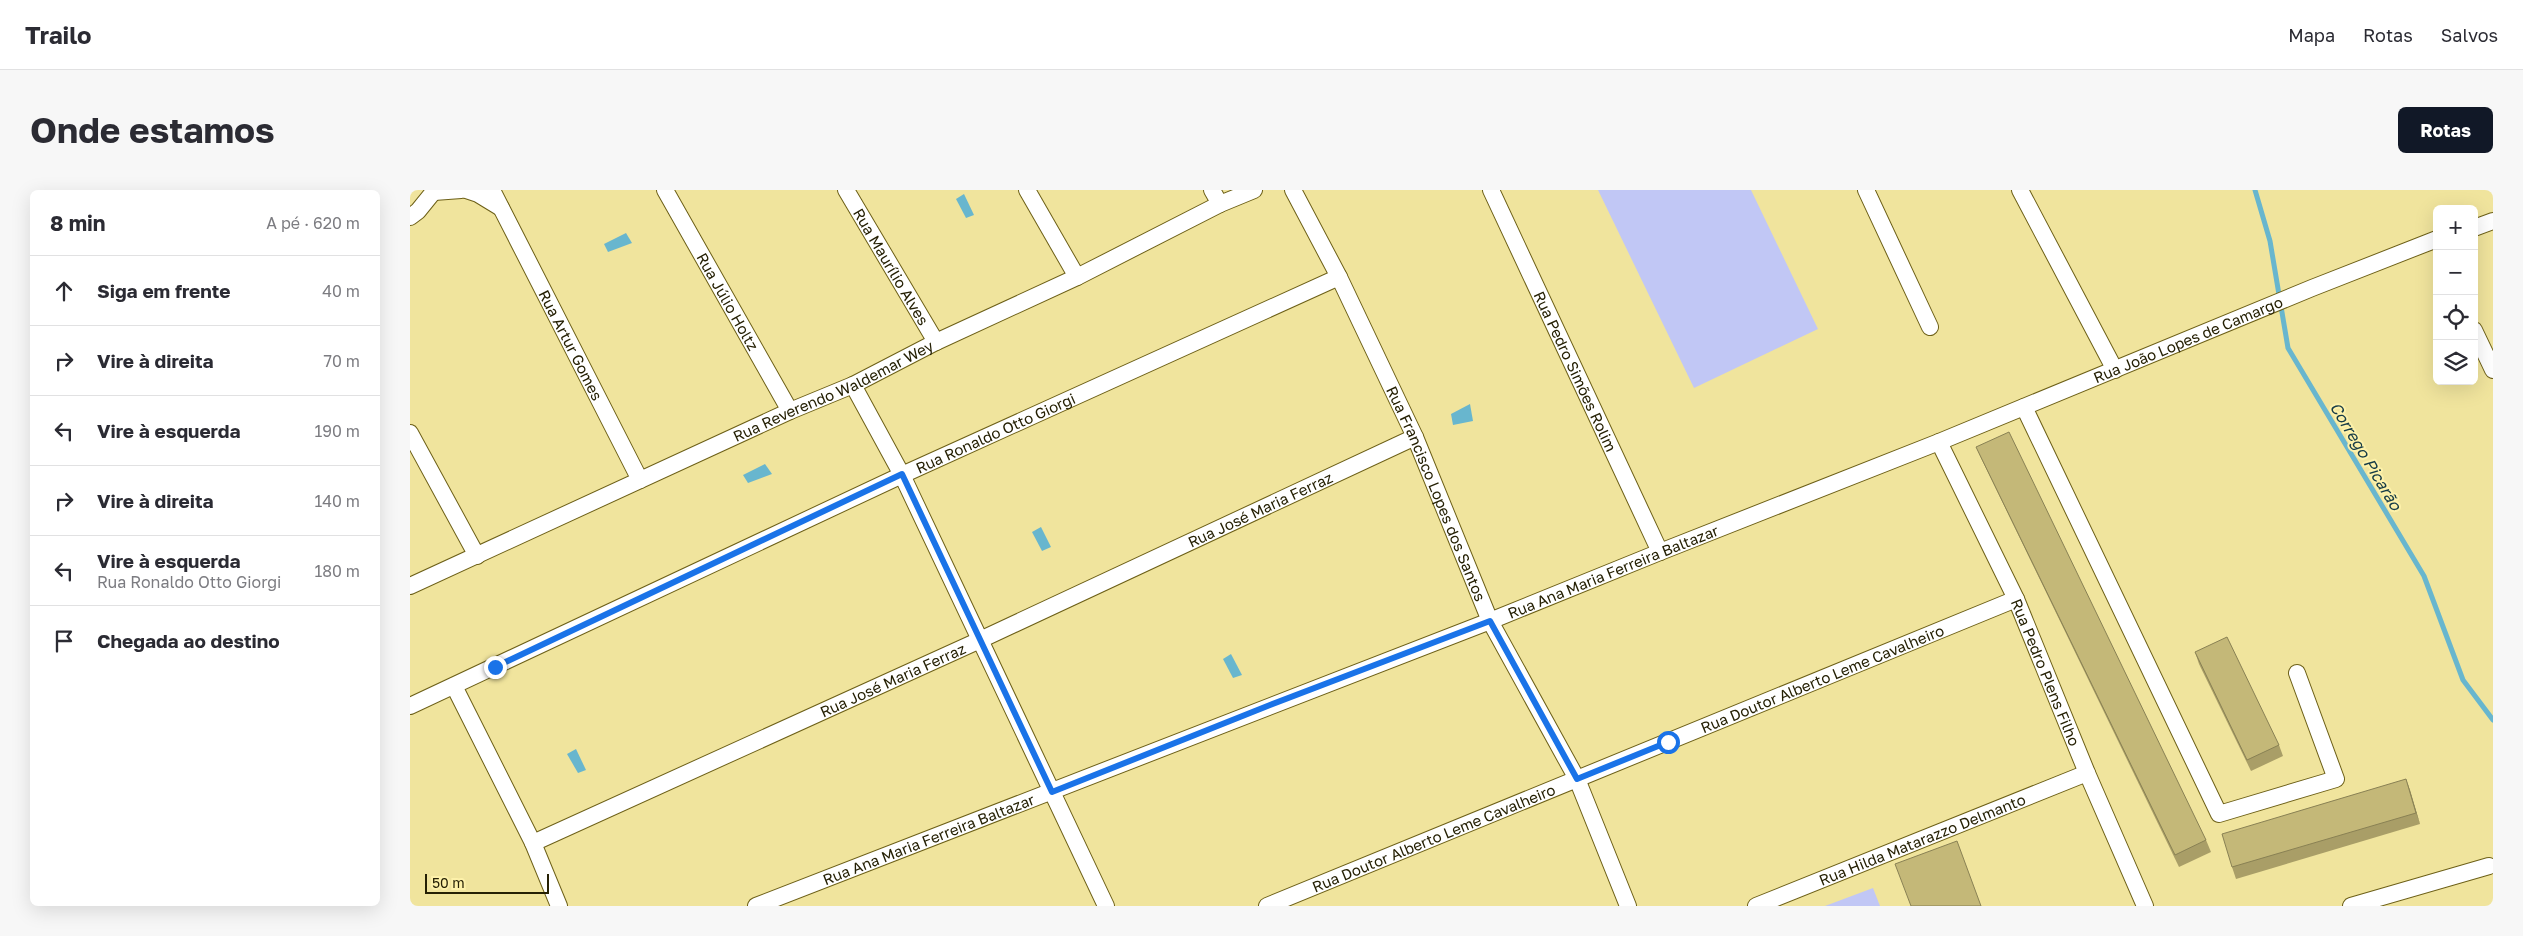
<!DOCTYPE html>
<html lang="pt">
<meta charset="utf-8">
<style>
body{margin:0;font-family:"Golos Text",sans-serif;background:#f7f7f7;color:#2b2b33}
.controls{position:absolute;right:15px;top:15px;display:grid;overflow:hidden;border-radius:8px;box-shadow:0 5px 20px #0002}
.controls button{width:45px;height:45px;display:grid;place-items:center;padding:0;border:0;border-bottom:1px solid #e1e1e2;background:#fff;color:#2b2b33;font:25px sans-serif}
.scale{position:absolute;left:15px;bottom:12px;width:124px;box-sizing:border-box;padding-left:5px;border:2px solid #252004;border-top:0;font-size:14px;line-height:18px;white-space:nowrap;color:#252004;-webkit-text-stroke:4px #fdf1aa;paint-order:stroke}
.stop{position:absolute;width:15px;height:15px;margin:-11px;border:4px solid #1a73e8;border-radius:50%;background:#fff}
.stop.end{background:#1a73e8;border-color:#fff;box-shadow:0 1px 5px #0008}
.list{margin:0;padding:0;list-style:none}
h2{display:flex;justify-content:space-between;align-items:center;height:65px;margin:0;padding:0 20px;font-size:21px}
h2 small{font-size:16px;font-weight:400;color:#7c7c81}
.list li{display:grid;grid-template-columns:32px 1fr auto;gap:15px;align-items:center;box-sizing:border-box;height:70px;padding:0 20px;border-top:1px solid #e1e1e2}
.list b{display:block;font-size:19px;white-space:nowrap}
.list p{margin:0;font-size:16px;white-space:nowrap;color:#7c7c81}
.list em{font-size:16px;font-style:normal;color:#7c7c81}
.icon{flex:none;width:28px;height:28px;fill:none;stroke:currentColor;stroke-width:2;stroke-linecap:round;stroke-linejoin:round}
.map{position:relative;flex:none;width:2083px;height:716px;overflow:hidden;border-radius:8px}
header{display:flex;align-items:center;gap:30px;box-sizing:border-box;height:70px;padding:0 25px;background:#fff;border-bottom:1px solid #e1e1e2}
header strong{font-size:24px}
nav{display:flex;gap:28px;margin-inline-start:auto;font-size:18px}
.intro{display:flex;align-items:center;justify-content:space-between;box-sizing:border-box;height:120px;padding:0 30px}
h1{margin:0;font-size:35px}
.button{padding:12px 22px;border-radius:8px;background:#111827;color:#fff;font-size:18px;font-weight:700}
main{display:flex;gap:30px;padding:0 30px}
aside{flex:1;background:#fff;border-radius:8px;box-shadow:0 5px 20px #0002}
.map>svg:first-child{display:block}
.green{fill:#c1c7f5}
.water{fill:#68b6ce}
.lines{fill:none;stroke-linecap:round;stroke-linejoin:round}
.stream{stroke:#68b6ce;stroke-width:5}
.minor-casing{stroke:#6d6018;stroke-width:18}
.minor{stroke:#fff;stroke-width:16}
.wall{fill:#a99e67}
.shaded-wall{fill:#898154}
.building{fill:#c4b878;stroke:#898154}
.route{stroke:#1a73e8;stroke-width:6}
.labels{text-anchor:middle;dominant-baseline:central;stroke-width:4;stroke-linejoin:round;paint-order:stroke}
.street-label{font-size:15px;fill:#252004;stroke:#fdf1aa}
.water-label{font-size:16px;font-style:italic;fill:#163b46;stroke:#fdf1aa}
</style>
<header>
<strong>Trailo</strong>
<nav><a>Mapa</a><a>Rotas</a><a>Salvos</a></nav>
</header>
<div class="intro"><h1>Onde estamos</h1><a class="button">Rotas</a></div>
<main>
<aside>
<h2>8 min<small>A pé · 620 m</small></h2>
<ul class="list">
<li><svg class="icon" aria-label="ahead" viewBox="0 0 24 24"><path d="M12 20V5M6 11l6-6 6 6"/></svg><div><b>Siga em frente</b></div><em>40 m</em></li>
<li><svg class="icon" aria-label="right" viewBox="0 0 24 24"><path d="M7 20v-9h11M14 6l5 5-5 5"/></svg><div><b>Vire à direita</b></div><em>70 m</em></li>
<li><svg class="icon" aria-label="left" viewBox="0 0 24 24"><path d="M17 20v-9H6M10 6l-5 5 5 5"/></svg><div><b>Vire à esquerda</b></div><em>190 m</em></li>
<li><svg class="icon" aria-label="right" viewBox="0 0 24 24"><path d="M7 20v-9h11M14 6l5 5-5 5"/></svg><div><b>Vire à direita</b></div><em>140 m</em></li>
<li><svg class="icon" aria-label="left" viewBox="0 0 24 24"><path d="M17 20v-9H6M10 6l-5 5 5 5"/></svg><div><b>Vire à esquerda</b><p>Rua Ronaldo Otto Giorgi</p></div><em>180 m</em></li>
<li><svg class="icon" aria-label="arrive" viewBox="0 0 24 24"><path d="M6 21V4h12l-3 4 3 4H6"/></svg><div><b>Chegada ao destino</b></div></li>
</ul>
</aside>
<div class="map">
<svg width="2083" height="716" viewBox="0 0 2083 716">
<rect width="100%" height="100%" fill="#f0e49d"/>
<g class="green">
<path d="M1188 0H1341L1408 139 1284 198Z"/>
<path d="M1463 698 1470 716H1415Z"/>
</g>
<g class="water">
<path d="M554 4 564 25 556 28 546 9Z"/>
<path d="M216 43 222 53 198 62 194 54Z"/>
<path d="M1060 214 1063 231 1043 235 1041 224Z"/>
<path d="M355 274 362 284 338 293 333 285Z"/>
<path d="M631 337 641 357 632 361 622 342Z"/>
<path d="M821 464 832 485 823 488 813 469Z"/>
<path d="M166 559 176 580 168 583 157 564Z"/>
</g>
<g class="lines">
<path class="stream" d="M1845 0 1860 51 1878 158 2014 386 2053 490 2083 530"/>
<g class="minor-casing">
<g id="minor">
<path d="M56 0 68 4 91 18"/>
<path id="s1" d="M82 0 230 290"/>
<path id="s2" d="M255 0 380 221"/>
<path id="s3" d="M436 0 526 152"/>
<path d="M617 0 667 87"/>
<path d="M802 0 810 14"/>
<path id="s4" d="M883 0 929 87 1005 247 1080 431 1167 589 1218 716"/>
<path id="s5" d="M1081 0 1250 362"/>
<path d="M1456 0 1520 137"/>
<path d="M1610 0 1705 180"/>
<path d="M24 2 51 0"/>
<path d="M0 27 8 21 25 0"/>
<path d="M2064 38 2083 31"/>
<path d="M2064 140 2083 180"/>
<path d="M443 195 492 285 696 716"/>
<path d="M1614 217 1809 624 1926 589 1887 483"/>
<path d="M0 243 67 366"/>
<path id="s6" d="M1529 252 1606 409 1677 583 1735 716"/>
<path id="s7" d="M0 396 380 221 443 195 526 152 667 87 810 14 844 0"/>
<path d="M44 496 123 653 149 716"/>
<path id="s8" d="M0 516 492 285 929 87"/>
<path id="s9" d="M123 653 570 450 1005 247"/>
<path id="s10" d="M346 716 1080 431 1250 362 1529 252 1902 98 2027 49"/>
<path id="s11" d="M857 716 1606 409"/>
<path id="s12" d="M1346 716 1677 583"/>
<path d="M1941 716 2079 676"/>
</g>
</g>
<use href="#minor" class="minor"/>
</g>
<g class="wall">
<path d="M1566 257 1796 650 1801 662 1769 677 1571 268Z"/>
<path d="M1785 462 1869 555 1873 566 1841 581 1789 474Z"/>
<path d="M1996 589 2010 634 1826 689 1822 677Z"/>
</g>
<path class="shaded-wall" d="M1996 589 2000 600 2010 634 2006 623Z"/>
<g class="building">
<path d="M1599 242 1796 650 1765 665 1566 257Z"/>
<path d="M1817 447 1869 555 1837 570 1785 462Z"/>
<path d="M1996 589 2006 623 1822 677 1812 644Z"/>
<path d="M1547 651 1571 716H1501L1485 674Z"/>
</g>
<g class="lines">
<path class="route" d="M85 477 492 284 642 602 860 515 1080 431 1167 589 1258 552"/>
</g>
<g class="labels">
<g class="street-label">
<text stroke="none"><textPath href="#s3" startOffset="89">Rua Maurílio Alves</textPath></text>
<text stroke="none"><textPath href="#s2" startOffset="128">Rua Júlio Holtz</textPath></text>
<text stroke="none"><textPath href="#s10" startOffset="1540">Rua João Lopes de Camargo</textPath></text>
<text stroke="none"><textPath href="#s1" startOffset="174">Rua Artur Gomes</textPath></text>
<text stroke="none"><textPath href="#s5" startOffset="200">Rua Pedro Simões Rolim</textPath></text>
<text stroke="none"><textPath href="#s7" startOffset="466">Rua Reverendo Waldemar Wey</textPath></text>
<text stroke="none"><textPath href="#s8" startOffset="646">Rua Ronaldo Otto Giorgi</textPath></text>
<text stroke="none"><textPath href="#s4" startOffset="336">Rua Francisco Lopes dos Santos</textPath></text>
<text stroke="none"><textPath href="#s9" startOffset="800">Rua José Maria Ferraz</textPath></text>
<text stroke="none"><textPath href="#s10" startOffset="920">Rua Ana Maria Ferreira Baltazar</textPath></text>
<text stroke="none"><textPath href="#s6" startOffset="254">Rua Pedro Plens Filho</textPath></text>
<text stroke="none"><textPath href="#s9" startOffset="395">Rua José Maria Ferraz</textPath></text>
<text stroke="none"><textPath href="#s11" startOffset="600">Rua Doutor Alberto Leme Cavalheiro</textPath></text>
<text stroke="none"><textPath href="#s11" startOffset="180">Rua Doutor Alberto Leme Cavalheiro</textPath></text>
<text stroke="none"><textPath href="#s10" startOffset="185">Rua Ana Maria Ferreira Baltazar</textPath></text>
<text stroke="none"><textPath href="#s12" startOffset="179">Rua Hilda Matarazzo Delmanto</textPath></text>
</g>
<g class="water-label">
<text transform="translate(1956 266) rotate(59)">Corrego Picarão</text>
</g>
</g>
</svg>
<div class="controls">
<button>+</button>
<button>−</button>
<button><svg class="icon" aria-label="locate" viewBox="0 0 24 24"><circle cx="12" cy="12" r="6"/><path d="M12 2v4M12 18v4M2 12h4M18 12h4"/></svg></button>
<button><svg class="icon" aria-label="layers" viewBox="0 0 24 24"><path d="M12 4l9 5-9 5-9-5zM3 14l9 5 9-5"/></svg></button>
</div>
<div class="scale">50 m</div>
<div class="stop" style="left:1258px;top:552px"></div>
<div class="stop end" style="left:85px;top:477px"></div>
</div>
</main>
